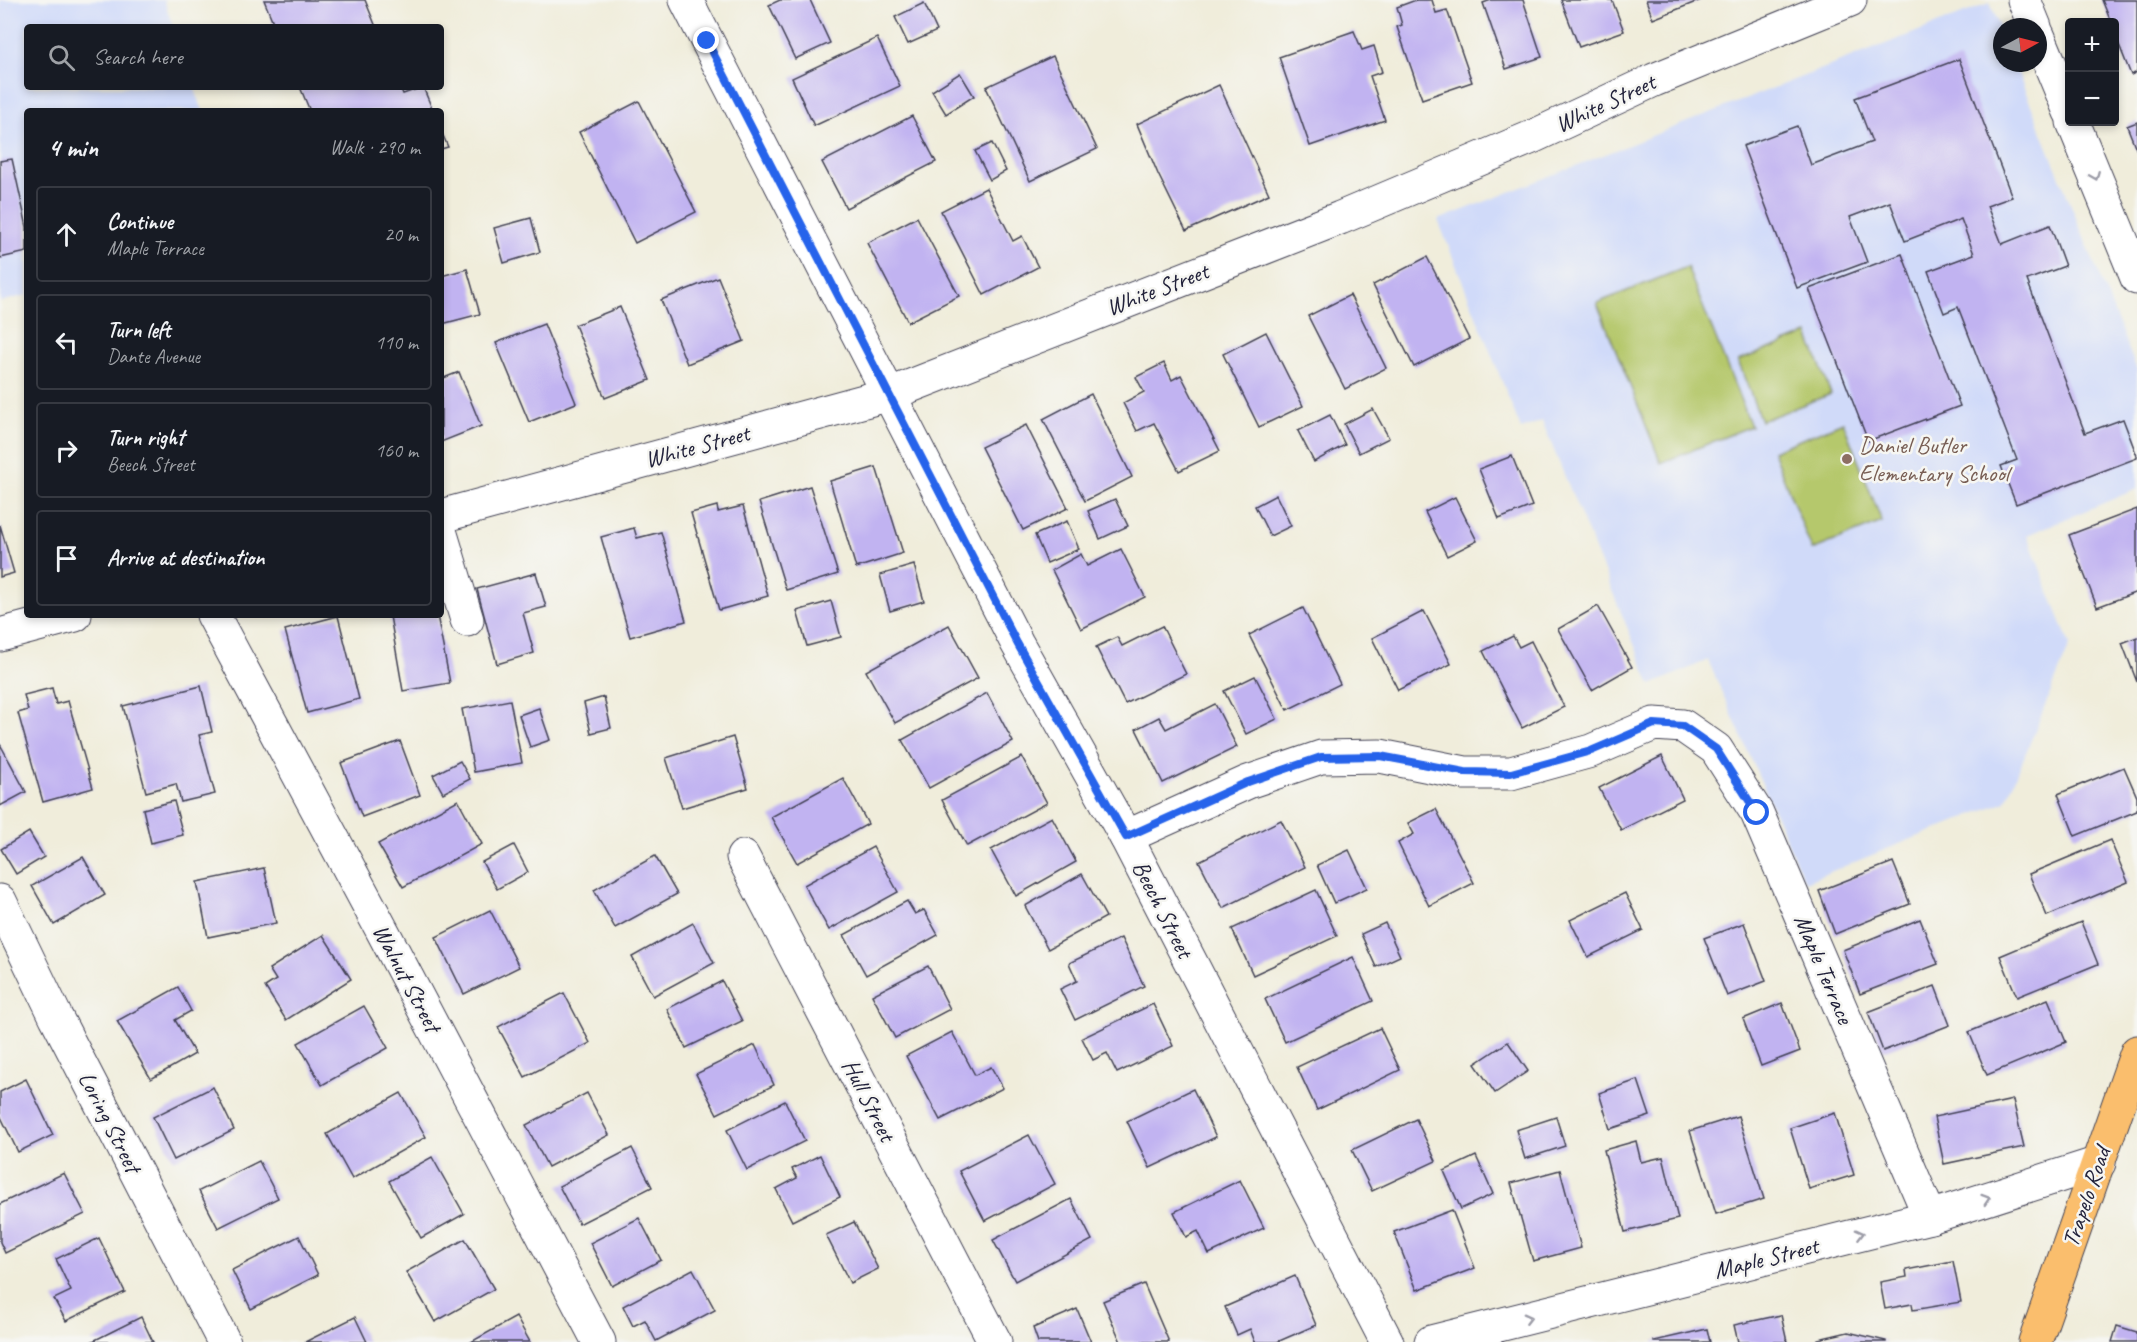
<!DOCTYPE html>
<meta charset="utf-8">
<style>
body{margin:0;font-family:Caveat,sans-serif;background:#242831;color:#f1f3f6}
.controls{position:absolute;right:18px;top:18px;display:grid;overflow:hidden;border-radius:6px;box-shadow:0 3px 9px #0003}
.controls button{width:54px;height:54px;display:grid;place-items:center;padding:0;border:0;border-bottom:2px solid #363941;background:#171b24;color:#f1f3f6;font:30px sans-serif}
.compass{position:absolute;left:1993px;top:18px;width:54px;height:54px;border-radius:50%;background:#171b24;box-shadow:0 3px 9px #0003;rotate:83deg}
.stop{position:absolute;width:18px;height:18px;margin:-14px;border:4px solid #2563eb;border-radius:50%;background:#fff}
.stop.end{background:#2563eb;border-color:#fff;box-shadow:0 2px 6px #0008}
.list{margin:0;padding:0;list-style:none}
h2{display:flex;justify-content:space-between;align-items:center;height:78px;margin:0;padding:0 24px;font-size:26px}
h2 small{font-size:20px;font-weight:400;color:#9ea1a6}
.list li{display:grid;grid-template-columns:39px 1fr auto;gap:18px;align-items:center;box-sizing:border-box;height:96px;margin:0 12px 12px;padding:0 12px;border:2px solid #363941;border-radius:6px}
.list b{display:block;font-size:22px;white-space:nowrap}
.list p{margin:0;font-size:20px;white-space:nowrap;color:#9ea1a6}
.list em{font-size:20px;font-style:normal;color:#9ea1a6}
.icon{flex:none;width:33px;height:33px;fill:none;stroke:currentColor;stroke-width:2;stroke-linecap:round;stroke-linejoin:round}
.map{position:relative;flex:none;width:2137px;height:1342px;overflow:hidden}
.search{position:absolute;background:#171b24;box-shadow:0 3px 9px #0003;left:24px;top:24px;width:420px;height:66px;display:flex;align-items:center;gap:15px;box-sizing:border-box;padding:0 21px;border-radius:6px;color:#9ea1a6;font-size:22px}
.panel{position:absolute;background:#171b24;box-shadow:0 3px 9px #0003;left:24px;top:108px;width:420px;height:510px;border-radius:6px}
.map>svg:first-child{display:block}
.built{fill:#d0daf9}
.green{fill:#b5c86c;stroke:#6c7554;stroke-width:1.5}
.building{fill:#c1b3f1}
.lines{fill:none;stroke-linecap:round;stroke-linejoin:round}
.minor-casing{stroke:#414053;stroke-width:35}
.major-casing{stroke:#414053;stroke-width:35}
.minor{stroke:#fff;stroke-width:33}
.major{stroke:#fabe6d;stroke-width:33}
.oneway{stroke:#9c9ca7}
.route{stroke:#2563eb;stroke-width:8}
.education-dot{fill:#8d6e63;stroke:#f6f6f2;stroke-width:2}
.labels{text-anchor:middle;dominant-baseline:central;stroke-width:5;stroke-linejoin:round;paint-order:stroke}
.street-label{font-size:24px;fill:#22223b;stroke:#f6f6f2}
.education-label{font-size:24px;fill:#785e54;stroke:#f6f6f2;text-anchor:start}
</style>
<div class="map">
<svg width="2137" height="1342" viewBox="0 0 2137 1342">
<rect width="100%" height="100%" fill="#f6f6f2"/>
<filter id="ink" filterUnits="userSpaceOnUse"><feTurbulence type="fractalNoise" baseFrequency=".0167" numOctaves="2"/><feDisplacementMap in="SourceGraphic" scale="12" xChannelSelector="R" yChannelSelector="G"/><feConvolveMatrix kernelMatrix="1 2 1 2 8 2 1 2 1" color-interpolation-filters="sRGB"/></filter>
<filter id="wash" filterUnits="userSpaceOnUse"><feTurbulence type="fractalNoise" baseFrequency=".008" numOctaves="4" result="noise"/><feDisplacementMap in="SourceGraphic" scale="24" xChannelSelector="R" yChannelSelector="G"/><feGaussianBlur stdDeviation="1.35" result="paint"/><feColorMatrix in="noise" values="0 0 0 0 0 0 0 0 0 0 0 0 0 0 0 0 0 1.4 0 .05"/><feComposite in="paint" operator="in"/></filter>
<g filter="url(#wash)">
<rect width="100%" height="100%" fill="#f0eddb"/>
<g class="built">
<path d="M0 0H164L173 27H27V87H194L203 111H27V295L0 302Z"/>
<path d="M1990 3 2002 32V63H2014L2137 370V489L2027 535 2070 645 2006 801 1805 882 1708 660 1651 685 1542 421 1521 429 1438 220Z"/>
</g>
<g class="green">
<path d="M1687 267 1751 426 1661 463 1597 303Z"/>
<path d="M1808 334 1831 394 1761 421 1738 361Z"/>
<path d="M1843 422 1882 522 1812 550 1773 451Z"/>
</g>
<g id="blocks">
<g class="building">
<path d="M264 0H365L376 27H275Z"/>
<path d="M780 0H810L830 43 795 59 769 5Z"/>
<path d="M1416 0H1432L1436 13 1447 10 1472 82 1422 99 1397 27 1402 25 1397 7Z"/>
<path d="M1491 0H1523L1542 57 1506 69 1483 3Z"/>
<path d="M1561 0H1612L1624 31 1579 47Z"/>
<path d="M1646 0H1701L1653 19Z"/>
<path d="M2102 0H2137V72L2131 75 2114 32V22H2111Z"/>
<path d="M924 3 937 31 908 44 895 17Z"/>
<path d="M1354 31 1362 50 1374 46 1382 72 1370 76 1385 120 1310 146 1279 57Z"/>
<path d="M877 38 900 86 814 126 792 78Z"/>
<path d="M1053 56 1097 149 1030 181 986 87Z"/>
<path d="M1959 59 2012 197 1987 206 2002 244 2050 225 2065 266 2027 280 2085 433 2123 419 2137 456V458L2016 504 2001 466 2017 460 1958 307 1944 313 1928 271 1974 254 1961 219 1905 241 1890 202 1850 217 1867 262 1797 288 1743 146 1797 126 1811 165 1872 142 1855 98Z"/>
<path d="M960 73 974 96 946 114 932 91Z"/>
<path d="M1219 85 1269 194 1186 231 1158 174 1137 124Z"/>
<path d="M300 87H400L403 94 423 87 433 111H310Z"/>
<path d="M639 101 696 212 635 243 579 132Z"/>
<path d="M912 116 936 162 846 208 822 162Z"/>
<path d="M2137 122V151L2127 126Z"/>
<path d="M441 131 448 147 441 149Z"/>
<path d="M992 143 1006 171 990 180 975 151Z"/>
<path d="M12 159 27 227V252L0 258V161Z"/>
<path d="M986 188 1013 241 1022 236 1038 267 984 295 941 211Z"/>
<path d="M917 217 959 296 908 322 867 243Z"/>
<path d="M531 218 540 252 504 263 494 228Z"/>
<path d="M1902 254 1960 406 1868 441 1809 289Z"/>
<path d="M1427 257 1469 339 1414 367 1373 285Z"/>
<path d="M467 269 480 314 442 324 441 276Z"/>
<path d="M718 277 744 341 687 364 661 300Z"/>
<path d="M1350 295 1386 368 1345 389 1308 316Z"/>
<path d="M620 307 650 380 605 398 575 325Z"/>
<path d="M544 324 576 403 529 422 496 343Z"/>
<path d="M1266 332 1303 406 1259 427 1223 354Z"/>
<path d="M1164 363 1172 380 1181 375 1220 451 1179 471 1154 423 1137 431 1123 403 1144 392 1136 377Z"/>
<path d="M459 372 481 426 441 442V379Z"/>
<path d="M1091 394 1132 477 1085 501 1043 419Z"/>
<path d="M1373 409 1389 438 1359 453 1344 424Z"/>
<path d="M1330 415 1345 445 1314 462 1298 431Z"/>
<path d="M1026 425 1068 508 1023 530 981 447Z"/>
<path d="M1512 456 1532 506 1499 519 1479 469Z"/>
<path d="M876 467 903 553 856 568 830 481Z"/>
<path d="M810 486 838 574 786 590 759 502Z"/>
<path d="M1276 495 1291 526 1270 536 1255 506Z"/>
<path d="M1455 497 1477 541 1447 556 1425 512Z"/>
<path d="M1115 499 1128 526 1100 539 1088 511Z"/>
<path d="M717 506 718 512 743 506 768 596 719 610 691 513Z"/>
<path d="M2137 509V592L2097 607 2069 535Z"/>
<path d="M1067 521 1079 549 1047 563 1035 535Z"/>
<path d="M0 525 14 573 0 577Z"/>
<path d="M634 528 637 538 661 532 686 621 630 637 601 537Z"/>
<path d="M1121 549 1145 597 1081 629 1052 570 1081 554 1087 566Z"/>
<path d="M914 565 924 601 890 611 880 575Z"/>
<path d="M536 573 546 607 523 613 534 653 497 664 477 589Z"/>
<path d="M831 601 841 637 807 646 797 611Z"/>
<path d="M1598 606 1632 667 1592 690 1558 629Z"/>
<path d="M1303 608 1340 684 1287 710 1249 635Z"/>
<path d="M1424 611 1451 664 1398 690 1372 638Z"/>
<path d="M398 615H437L450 683 403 691 390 616Z"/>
<path d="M338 616 359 699 307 713 285 630Z"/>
<path d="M949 625 978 678 895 723 866 671Z"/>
<path d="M1162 626 1186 674 1125 704 1096 647 1117 637 1122 646Z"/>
<path d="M1513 636 1519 647 1531 641 1564 707 1522 728 1483 651Z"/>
<path d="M2137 637V682L2122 643Z"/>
<path d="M1255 676 1277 719 1246 734 1224 691Z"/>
<path d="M201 686 212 732 199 735 215 794 181 802 176 784 146 792 123 706Z"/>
<path d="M52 688 56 704 68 701 93 788 43 802 18 713 28 710 24 695Z"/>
<path d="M987 693 1013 742 929 788 902 740Z"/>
<path d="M604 697 611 728 591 733 584 703Z"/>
<path d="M510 700 522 763 474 772 462 709Z"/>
<path d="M1215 704 1237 747 1163 783 1136 729 1159 717 1166 729Z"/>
<path d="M539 708 550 740 530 747 519 715Z"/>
<path d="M733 737 748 788 682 808 666 758Z"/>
<path d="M400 741 420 795 362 817 341 763Z"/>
<path d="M0 744 26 792 0 806Z"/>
<path d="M1662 756 1683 799 1621 830 1599 788Z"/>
<path d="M1022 757 1047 803 967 846 942 800Z"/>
<path d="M460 761 470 779 443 793 433 775Z"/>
<path d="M2124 767 2137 797V811L2075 836 2058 794Z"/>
<path d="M843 778 868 824 797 863 771 817Z"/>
<path d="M458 800 482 844 403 887 378 844Z"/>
<path d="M174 801 183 835 151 843 143 809Z"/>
<path d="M1436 809 1474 883 1429 906 1398 843 1414 834 1408 823Z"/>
<path d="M1052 817 1076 862 1016 896 991 850Z"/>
<path d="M1281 820 1305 867 1223 908 1199 861Z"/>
<path d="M29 832 44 857 16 874 1 849Z"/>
<path d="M2110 840 2128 882 2047 916 2029 874Z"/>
<path d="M514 845 528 872 497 889 482 862Z"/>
<path d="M873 847 898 892 829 930 804 885Z"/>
<path d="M1349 850 1367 888 1334 903 1317 865Z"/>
<path d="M655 856 677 894 615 928 594 890Z"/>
<path d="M83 857 105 895 54 925 32 886Z"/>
<path d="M1893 862 1910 904 1835 934 1819 891Z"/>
<path d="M264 868 276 923 208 937 197 882Z"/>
<path d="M1082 874 1106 917 1048 949 1025 906Z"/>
<path d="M1316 890 1337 936 1253 975 1232 929Z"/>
<path d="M1625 893 1643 930 1588 957 1570 920Z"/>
<path d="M907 901 915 914 924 910 938 935 866 975 844 935Z"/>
<path d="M490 910 519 967 464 994 436 937Z"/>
<path d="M1920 919 1938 964 1860 994 1843 950Z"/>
<path d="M2081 922 2098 964 2017 997 2000 956Z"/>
<path d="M693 923 714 963 653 996 632 957Z"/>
<path d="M1385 923 1400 956 1376 967 1361 934Z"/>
<path d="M1744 923 1766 981 1727 996 1704 938Z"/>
<path d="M323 935 351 979 286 1020 265 987 276 980 269 969Z"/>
<path d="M1121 938 1144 986 1075 1020 1060 989 1077 981 1069 963Z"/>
<path d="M1353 957 1373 1001 1285 1042 1265 999Z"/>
<path d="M928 966 950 1009 895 1038 872 995Z"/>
<path d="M722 981 742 1021 686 1048 667 1009Z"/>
<path d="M1935 986 1950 1025 1883 1051 1868 1012Z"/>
<path d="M178 987 191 1011 175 1020 195 1054 151 1079 117 1021Z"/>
<path d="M564 993 590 1043 525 1077 498 1027Z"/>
<path d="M2048 999 2066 1042 1987 1075 1969 1032Z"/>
<path d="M1782 1003 1800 1051 1761 1066 1743 1019Z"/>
<path d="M1153 1004 1173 1046 1117 1073 1107 1053 1093 1060 1082 1038Z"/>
<path d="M364 1006 388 1048 322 1085 298 1043Z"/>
<path d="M1380 1028 1400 1070 1317 1110 1297 1067Z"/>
<path d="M952 1032 975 1075 991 1067 1003 1088 940 1120 906 1056Z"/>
<path d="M1508 1042 1528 1071 1495 1093 1475 1064Z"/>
<path d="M755 1045 774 1085 717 1114 696 1074Z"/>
<path d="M26 1079 53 1135 18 1152 0 1115V1092Z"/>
<path d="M1638 1080 1650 1116 1610 1129 1599 1093Z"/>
<path d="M213 1087 234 1130 174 1160 153 1117Z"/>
<path d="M1193 1089 1216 1137 1150 1168 1127 1121Z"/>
<path d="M401 1093 426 1137 352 1179 327 1134Z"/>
<path d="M587 1093 609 1135 548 1167 526 1125Z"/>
<path d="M2013 1100 2024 1147 1944 1164 1934 1117Z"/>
<path d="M785 1101 805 1141 747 1170 727 1130Z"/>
<path d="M1835 1113 1854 1175 1809 1189 1790 1128Z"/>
<path d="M1738 1116 1764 1199 1716 1214 1690 1131Z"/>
<path d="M1556 1117 1565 1146 1525 1159 1516 1130Z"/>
<path d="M1416 1119 1436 1161 1372 1191 1352 1150Z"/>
<path d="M1029 1135 1055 1184 985 1221 959 1171Z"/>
<path d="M1636 1141 1641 1162 1663 1157 1678 1219 1625 1232 1604 1150Z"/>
<path d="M632 1148 652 1187 579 1224 559 1186Z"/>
<path d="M820 1155 840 1197 792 1221 776 1189 797 1178 792 1169Z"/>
<path d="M1476 1156 1493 1194 1461 1209 1444 1171Z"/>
<path d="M432 1157 464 1214 421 1238 389 1181Z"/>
<path d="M259 1161 278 1198 218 1228 199 1191Z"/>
<path d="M1560 1170 1581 1248 1533 1261 1511 1183Z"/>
<path d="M64 1173 85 1214 5 1253 0 1242V1204Z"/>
<path d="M1240 1180 1264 1228 1209 1254 1198 1231 1186 1237 1174 1212Z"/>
<path d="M1071 1199 1092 1240 1015 1281 993 1240Z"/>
<path d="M1452 1210 1475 1268 1417 1290 1394 1232Z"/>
<path d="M639 1218 661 1260 612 1286 590 1243Z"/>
<path d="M854 1222 878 1269 850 1283 826 1235Z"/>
<path d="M299 1236 318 1275 251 1309 232 1270Z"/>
<path d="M99 1238 125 1292 66 1321 54 1299 71 1291 56 1259Z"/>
<path d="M465 1239 494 1289 435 1322 406 1272Z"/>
<path d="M1953 1261 1961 1302 1913 1310 1912 1304 1885 1309 1880 1282 1907 1277 1906 1270Z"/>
<path d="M693 1269 715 1310 656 1341 645 1320 633 1326 623 1306Z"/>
<path d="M1295 1276 1316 1325 1277 1342H1255L1250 1329 1237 1335 1225 1307Z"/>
<path d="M1144 1284 1169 1342H1121L1103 1301Z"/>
<path d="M1077 1309 1091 1342H1038L1033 1328Z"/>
<path d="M1781 1315 1787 1342H1738L1734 1325Z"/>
<path d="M141 1317 153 1342H91Z"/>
<path d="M355 1317 367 1342H305Z"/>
<path d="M516 1317 530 1342H471Z"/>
<path d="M2117 1326 2137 1332V1342H2112Z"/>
<path d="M1707 1329 1710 1342H1654V1341Z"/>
<path d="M1848 1332 1886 1341V1342H1818V1339Z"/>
</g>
</g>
</g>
<g filter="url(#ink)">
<use href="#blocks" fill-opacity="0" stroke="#414053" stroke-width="1.5"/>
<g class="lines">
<g class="minor-casing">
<g id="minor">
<path d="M686 0 1017 643 1126 837 1387 1342"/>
<path d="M2024 0 2035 27"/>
<path d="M2038 35 2070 112"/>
<path d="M2073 122 2137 278"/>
<path d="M441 516 890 394 1340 218 1532 137 1654 80 1850 0"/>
<path d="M441 534 467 620"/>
<path d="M213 615 382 930 599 1342"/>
<path d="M0 635 75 615"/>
<path d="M1126 837 1248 782 1321 757 1380 756 1465 773H1511L1591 751 1654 724 1683 726 1716 749 1757 813 1930 1217"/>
<path d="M743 857 995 1342"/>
<path d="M0 901 56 1017 224 1342"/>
<path d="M1431 1342 1930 1217 2099 1163"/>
</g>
</g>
<g class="major-casing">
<path id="major" d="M2035 1342 2137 1052"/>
</g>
<use href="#minor" class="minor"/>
<use href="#major" class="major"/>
</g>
<defs><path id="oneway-chevron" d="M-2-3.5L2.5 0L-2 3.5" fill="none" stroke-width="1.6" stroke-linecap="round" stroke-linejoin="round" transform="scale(1.5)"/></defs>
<g class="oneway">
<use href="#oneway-chevron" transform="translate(2095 176) rotate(68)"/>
<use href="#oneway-chevron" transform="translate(1986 1199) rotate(-18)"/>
<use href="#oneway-chevron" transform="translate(1860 1234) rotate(-14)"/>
<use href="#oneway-chevron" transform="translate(1528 1318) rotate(-14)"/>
</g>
</g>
<g class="lines" filter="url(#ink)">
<path class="route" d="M707 41 1017 643 1126 837 1248 782 1321 757 1380 756 1465 772 1511 773 1591 751 1654 724 1683 726 1716 749 1757 813"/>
</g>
<circle class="education-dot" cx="1847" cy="459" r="6"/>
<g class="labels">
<g class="street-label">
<text transform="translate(1605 103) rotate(-25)">White Street</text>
<text transform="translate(1157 289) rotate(-21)">White Street</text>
<text transform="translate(697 446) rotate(-15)">White Street</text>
<text transform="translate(1163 909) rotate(63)">Beech Street</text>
<text transform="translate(1824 969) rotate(67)">Maple Terrace</text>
<text transform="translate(407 978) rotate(62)">Walnut Street</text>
<text transform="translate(869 1100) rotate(63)">Hull Street</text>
<text transform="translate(110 1122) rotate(63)">Loring Street</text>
<text transform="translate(2086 1197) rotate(-71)">Trapelo Road</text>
<text transform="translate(1766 1258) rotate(-14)">Maple Street</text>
</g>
<g class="education-label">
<text x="1859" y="445">Daniel Butler<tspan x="1859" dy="28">Elementary School</tspan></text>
</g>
</g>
</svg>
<div class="controls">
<button>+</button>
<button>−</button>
</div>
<svg class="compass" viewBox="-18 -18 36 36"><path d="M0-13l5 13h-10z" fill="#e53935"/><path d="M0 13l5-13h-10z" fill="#9ea1a6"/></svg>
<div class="stop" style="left:1757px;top:813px"></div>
<div class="stop end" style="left:707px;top:41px"></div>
<div class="search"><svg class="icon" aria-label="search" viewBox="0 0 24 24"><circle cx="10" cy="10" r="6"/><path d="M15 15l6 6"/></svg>Search here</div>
<section class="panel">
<h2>4 min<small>Walk · 290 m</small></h2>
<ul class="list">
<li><svg class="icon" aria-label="ahead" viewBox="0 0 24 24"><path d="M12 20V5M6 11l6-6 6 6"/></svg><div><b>Continue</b><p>Maple Terrace</p></div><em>20 m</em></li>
<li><svg class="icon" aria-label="left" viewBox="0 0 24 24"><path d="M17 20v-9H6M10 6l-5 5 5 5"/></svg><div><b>Turn left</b><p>Dante Avenue</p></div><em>110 m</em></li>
<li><svg class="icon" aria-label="right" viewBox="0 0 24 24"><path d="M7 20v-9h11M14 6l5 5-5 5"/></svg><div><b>Turn right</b><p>Beech Street</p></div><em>160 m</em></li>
<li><svg class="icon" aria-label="arrive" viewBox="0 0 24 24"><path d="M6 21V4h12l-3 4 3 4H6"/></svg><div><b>Arrive at destination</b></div></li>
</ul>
</section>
</div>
